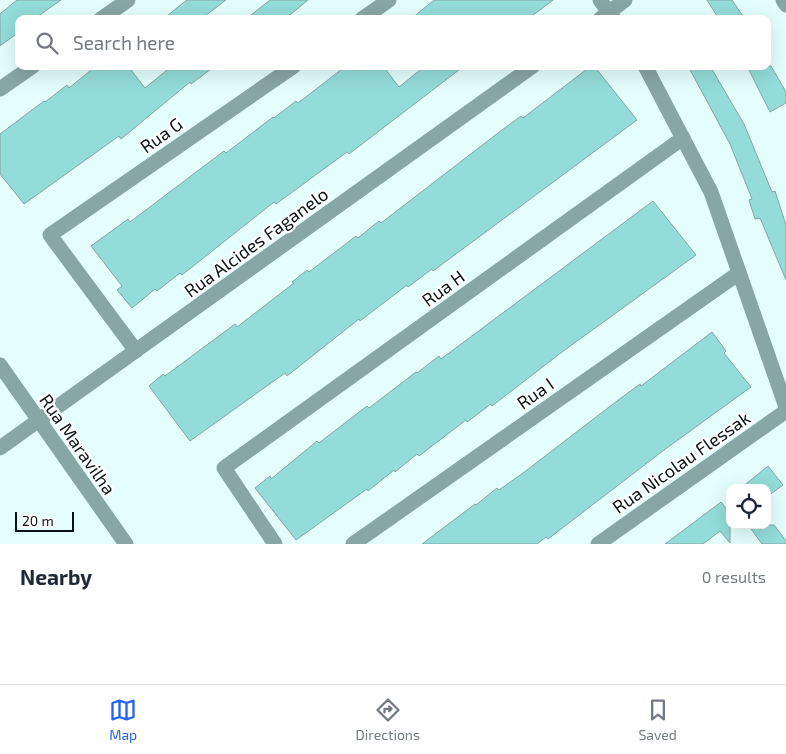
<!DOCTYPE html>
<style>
body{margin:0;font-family:"Exo 2",sans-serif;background:#f2f2f3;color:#1f2937}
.controls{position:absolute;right:15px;bottom:15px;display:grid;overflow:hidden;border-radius:10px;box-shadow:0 5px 20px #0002}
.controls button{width:45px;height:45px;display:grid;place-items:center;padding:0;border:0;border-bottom:1px solid #e0e1e3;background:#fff;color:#1f2937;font:25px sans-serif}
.scale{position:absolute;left:15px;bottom:12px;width:59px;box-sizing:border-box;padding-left:5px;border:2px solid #081414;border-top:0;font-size:14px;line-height:18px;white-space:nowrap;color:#081414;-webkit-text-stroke:4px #fff;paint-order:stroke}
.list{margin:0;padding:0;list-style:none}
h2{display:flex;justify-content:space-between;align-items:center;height:65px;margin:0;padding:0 20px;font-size:21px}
h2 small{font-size:16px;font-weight:400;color:#747a83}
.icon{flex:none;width:28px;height:28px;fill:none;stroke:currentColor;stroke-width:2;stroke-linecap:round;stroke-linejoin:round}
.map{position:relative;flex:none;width:786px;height:544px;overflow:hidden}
.search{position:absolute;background:#fff;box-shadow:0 5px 20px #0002;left:15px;right:15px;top:15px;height:55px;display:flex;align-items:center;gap:12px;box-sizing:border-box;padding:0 18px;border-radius:10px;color:#747a83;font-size:19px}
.sheet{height:140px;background:#fff}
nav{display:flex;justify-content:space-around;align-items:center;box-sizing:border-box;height:70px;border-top:1px solid #e0e1e3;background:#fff;font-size:14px;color:#747a83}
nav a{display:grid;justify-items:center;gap:2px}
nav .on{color:#2563eb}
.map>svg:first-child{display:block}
.building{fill:#93dcd9;stroke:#86a6a5}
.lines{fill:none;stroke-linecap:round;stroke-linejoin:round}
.minor{stroke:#88a6a4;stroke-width:15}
.labels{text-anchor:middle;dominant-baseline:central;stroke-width:4.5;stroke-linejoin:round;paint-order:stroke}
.street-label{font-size:18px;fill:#081414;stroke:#fff}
</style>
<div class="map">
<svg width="786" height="544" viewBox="0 0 786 544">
<rect width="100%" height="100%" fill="#e3fefd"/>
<g class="building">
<path d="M17 0H61L34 19H19V32L0 46V14Z"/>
<path d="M187 0H226L201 19H163Z"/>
<path d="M270 0H308L285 19H246Z"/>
<path d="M434 0H553L528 19H411Z"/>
<path d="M707 0H732L745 19H719Z"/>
<path d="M96 66H128L145 88 172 66H215L191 84 190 82 121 139 119 136 24 204 0 174V134L44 101 45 102 67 85 69 88Z"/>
<path d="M346 66H383L399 87 425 66H464L349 154 347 152 276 204 274 202 182 275 180 273 157 291 155 289 132 308 117 290 122 286 91 246 128 219 130 222 224 151 226 153 273 117 274 118 296 101 298 103Z"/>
<path d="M591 66H594L637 120 433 271 432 269 408 287 407 285 360 321 359 319 287 376 285 373 190 441 149 386 163 374 165 376 235 324 237 327 294 283 292 282 307 270 309 272 356 236 358 238 379 221 381 223 498 133 521 116 523 118Z"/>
<path d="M688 66H710L744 124 772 192 775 191 786 225V280L760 218 755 219 749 200 752 199 730 144Z"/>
<path d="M747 66H771L786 92V103L770 112Z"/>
<path d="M653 201 696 255 562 352 492 406 491 404 467 422 466 420 419 456 417 454 395 472 394 470 368 491 367 489 296 540 255 488 270 476 271 479 317 441 319 443 367 406 369 408 416 372 417 373 439 356 441 359Z"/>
<path d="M712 332 726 351 724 353 751 387 664 450 548 539 546 537 537 544H422L475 504 476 505 497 488 499 490 523 473 617 401 640 384 641 386Z"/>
<path d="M768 466 783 485 768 496 767 488H741Z"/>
<path d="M721 502 730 513V543L720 531 703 544H665Z"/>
<path d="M748 525H774L786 541V544H762Z"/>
</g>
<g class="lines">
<g class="minor">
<path d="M600 0 614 19"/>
<path d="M783 0 786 5"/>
<path d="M101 19 128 0"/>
<path d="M362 19 389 0"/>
<path d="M600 19 625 0"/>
<path d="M645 66 711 192 786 407"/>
<path d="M0 89 33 66"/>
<path d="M136 351 50 235 294 66"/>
<path d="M0 365 126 544"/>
<path d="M0 448 533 66"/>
<path d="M275 544 224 468 683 138"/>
<path d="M353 544 739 273"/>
<path d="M598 544 786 411"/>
</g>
</g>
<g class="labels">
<g class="street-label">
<text transform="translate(161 135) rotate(-35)">Rua G</text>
<text transform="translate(256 242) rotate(-36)">Rua Alcides Faganelo</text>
<text transform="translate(443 288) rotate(-36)">Rua H</text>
<text transform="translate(535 393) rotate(-35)">Rua I</text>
<text transform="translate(78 444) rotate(55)">Rua Maravilha</text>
<text transform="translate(681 462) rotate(-35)">Rua Nicolau Flessak</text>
</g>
</g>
</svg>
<div class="controls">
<button><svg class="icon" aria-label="locate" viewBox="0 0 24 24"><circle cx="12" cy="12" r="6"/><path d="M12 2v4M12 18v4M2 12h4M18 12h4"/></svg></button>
</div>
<div class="scale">20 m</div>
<div class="search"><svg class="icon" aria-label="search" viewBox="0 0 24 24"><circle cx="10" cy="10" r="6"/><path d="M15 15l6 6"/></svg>Search here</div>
</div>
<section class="sheet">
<h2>Nearby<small>0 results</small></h2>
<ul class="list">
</ul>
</section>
<nav>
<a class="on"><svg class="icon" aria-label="map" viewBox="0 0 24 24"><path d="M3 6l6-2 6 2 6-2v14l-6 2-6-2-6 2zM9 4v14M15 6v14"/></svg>Map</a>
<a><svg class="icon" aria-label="directions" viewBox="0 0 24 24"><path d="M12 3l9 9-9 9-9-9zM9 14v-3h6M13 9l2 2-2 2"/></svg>Directions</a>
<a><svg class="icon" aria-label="saved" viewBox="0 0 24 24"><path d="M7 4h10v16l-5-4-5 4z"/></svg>Saved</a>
</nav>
